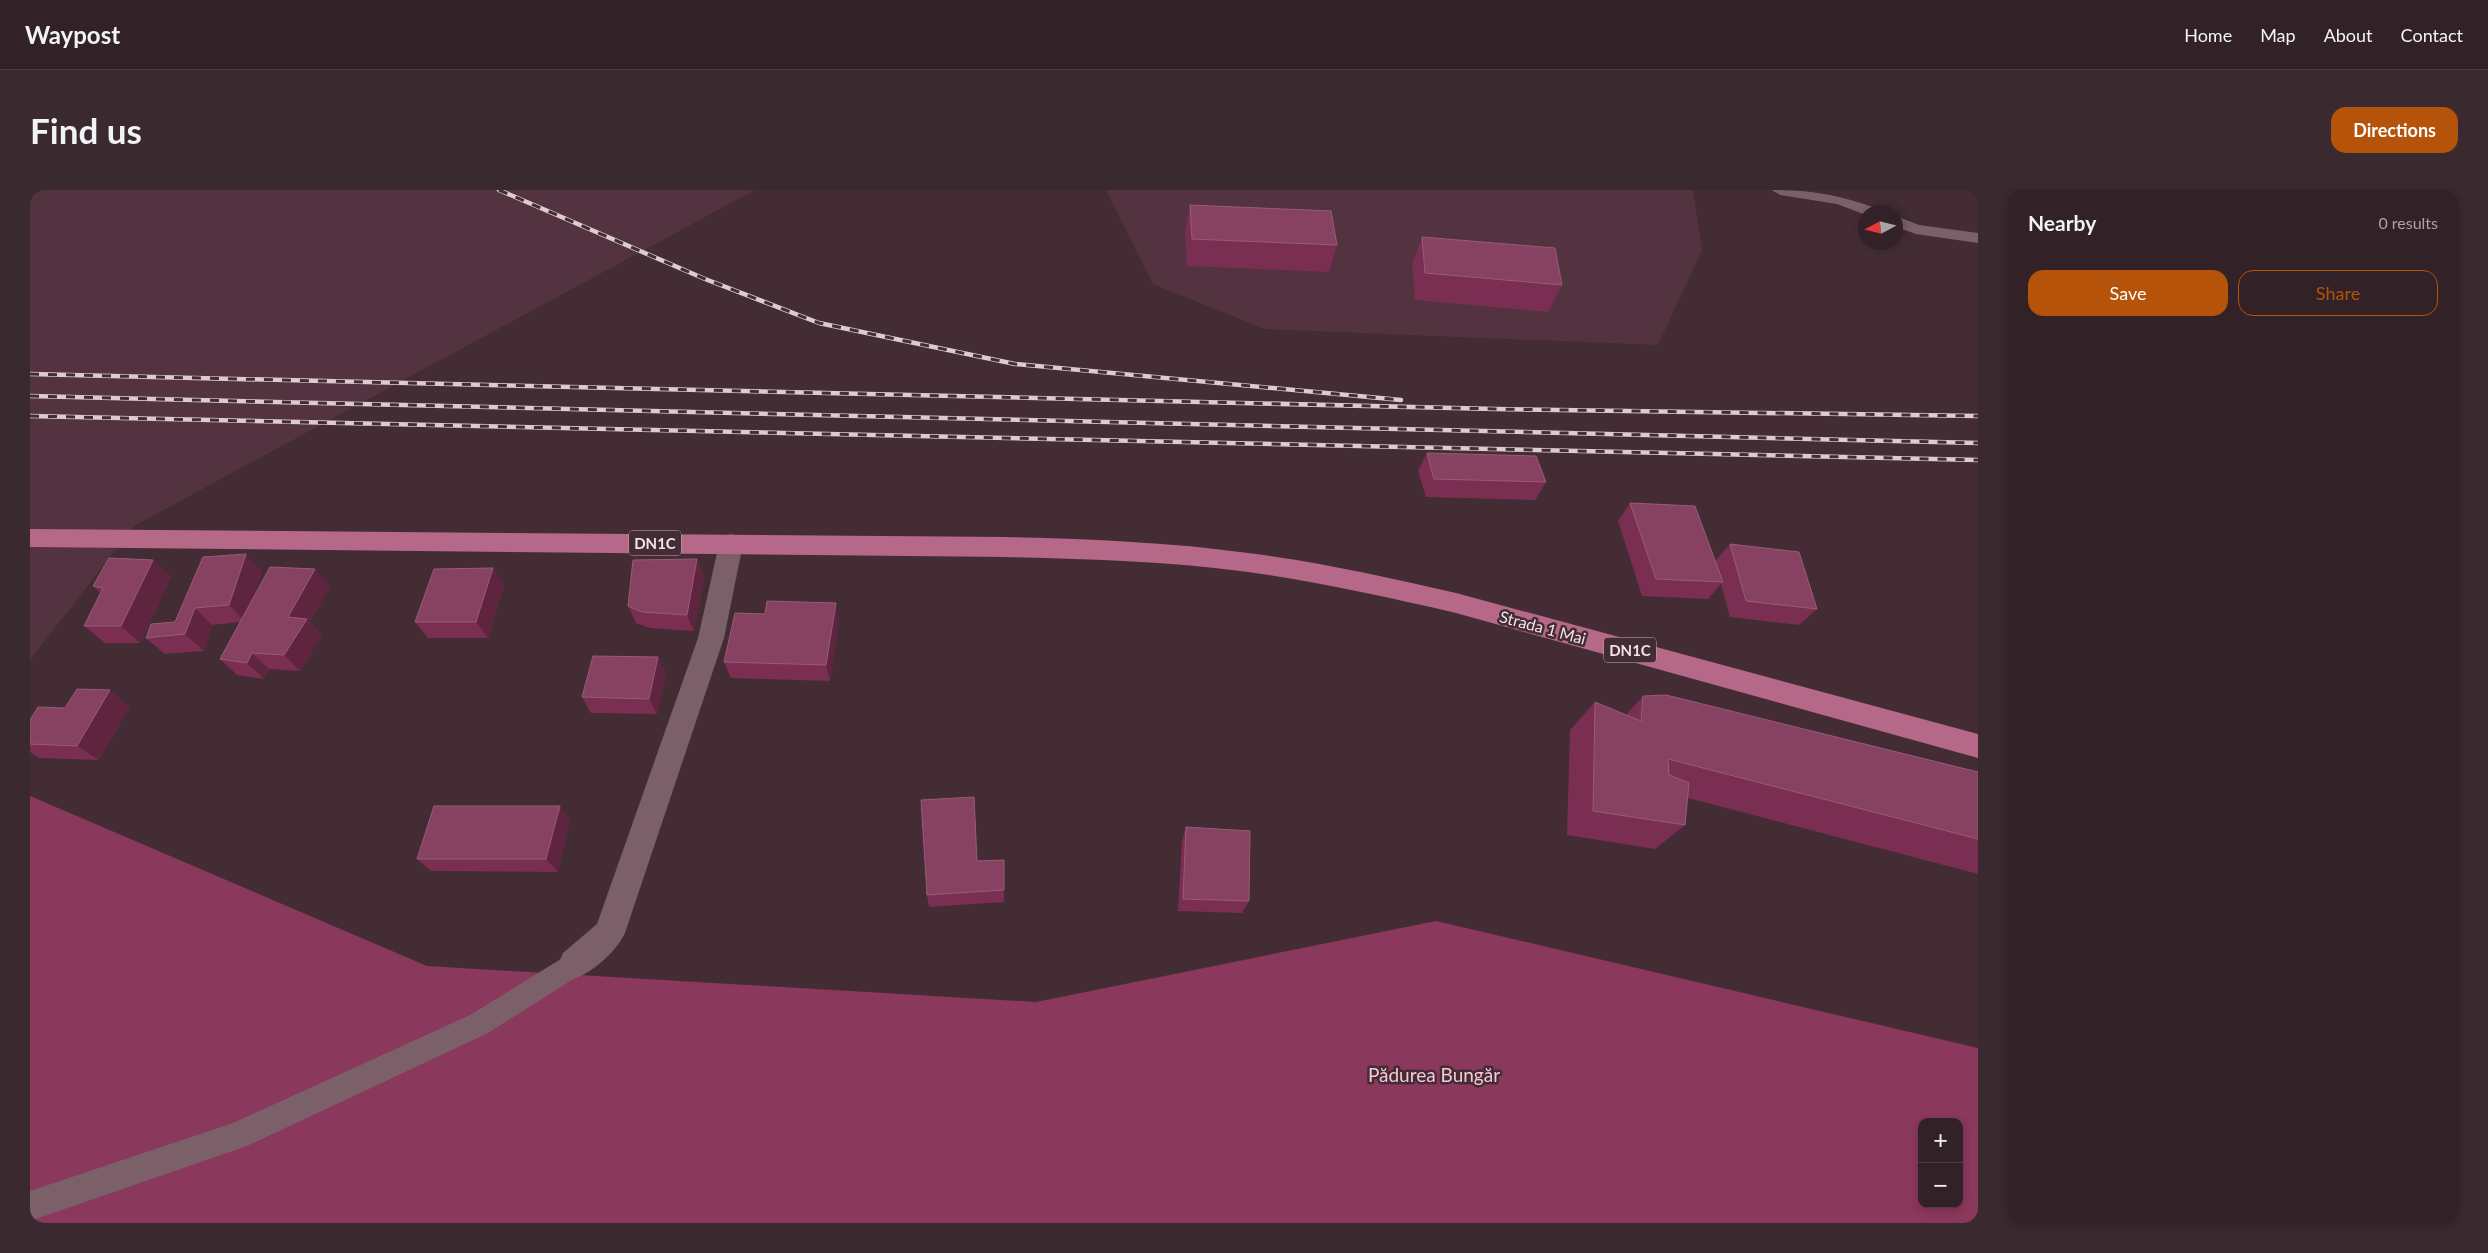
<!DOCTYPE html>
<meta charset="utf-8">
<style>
body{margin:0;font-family:Lato,sans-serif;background:#3a292f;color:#f1f3f6}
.controls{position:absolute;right:15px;bottom:15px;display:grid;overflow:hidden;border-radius:10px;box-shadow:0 2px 8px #0003}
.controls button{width:45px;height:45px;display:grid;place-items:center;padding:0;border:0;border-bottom:1px solid #4d3e44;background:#322127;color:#f1f3f6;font:25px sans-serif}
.compass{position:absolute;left:1828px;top:15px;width:45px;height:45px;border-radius:50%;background:#322127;box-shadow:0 2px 8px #0003;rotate:263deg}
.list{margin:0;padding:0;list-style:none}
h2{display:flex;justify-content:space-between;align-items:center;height:65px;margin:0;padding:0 20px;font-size:21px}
h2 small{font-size:16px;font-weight:400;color:#a8a3a7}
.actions{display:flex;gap:10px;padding:15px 20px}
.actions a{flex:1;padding:11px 0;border:1px solid #b45309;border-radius:15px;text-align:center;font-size:18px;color:#b45309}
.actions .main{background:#b45309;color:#fff}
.map{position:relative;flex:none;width:1948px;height:1033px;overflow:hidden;border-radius:15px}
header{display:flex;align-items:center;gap:30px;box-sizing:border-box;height:70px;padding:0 25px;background:#322127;border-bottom:1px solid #4d3e44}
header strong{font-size:24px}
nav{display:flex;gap:28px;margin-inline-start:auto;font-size:18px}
.intro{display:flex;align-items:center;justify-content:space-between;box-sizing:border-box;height:120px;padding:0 30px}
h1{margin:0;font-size:35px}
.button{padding:12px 22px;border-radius:15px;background:#b45309;color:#fff;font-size:18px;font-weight:700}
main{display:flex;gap:30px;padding:0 30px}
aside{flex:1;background:#322127;border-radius:15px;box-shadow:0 2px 8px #0003}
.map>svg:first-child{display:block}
.built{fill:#52333f}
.forest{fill:#8a385c;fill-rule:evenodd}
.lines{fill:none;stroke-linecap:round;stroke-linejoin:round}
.lane{fill:#7b606a;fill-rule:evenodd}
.street{fill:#7b606a;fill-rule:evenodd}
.highway{fill:#b56887;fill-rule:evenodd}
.rail-casing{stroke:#dccbd1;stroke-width:4.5}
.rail{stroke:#432c34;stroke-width:3;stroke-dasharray:9;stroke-linecap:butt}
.wall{fill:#7a2f52}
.shaded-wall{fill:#5f253f}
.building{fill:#874262;stroke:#985b77}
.labels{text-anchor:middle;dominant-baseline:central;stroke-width:5;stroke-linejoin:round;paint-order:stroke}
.shield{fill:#432c34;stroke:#beacb2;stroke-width:1}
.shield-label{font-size:15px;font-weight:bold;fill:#f2e3e8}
.street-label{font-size:16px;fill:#f2e3e8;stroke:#432c34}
.near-park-label{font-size:19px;fill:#f7c7d8;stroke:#432c34}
</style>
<header>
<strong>Waypost</strong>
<nav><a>Home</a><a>Map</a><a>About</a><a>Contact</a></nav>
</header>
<div class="intro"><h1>Find us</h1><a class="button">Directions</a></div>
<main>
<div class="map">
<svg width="1948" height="1033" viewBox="0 0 1948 1033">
<rect width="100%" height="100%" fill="#432c34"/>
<g class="built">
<path d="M0 0H725L104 336 0 470Z"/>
<path d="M1076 0H1663L1672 60 1628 155 1235 139 1123 94Z"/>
</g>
<path class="forest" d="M0 606 397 776 1006 812 1406 731 1948 858V1033H0ZM1892 932H1929V1014H1892Z"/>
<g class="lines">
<g class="lane">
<path d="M1742 0C1782 0 1810 5 1848 19L1850 22H1836V25L1807 14 1750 5Z"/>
<path d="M1866 26 1889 35 1948 43V53L1886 44 1866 37Z"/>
<path d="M544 761 553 765 557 774 553 783 458 843 217 956 0 1031V1001L203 933 440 825Z"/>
</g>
<path class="street" d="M701 344 710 347 713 354 694 448 595 743C586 762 563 782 544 789L533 785 528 774 533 763 567 734 668 448 689 354 692 347Z"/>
<path class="highway" d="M0 339 976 347C1057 349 1138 352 1218 363 1288 372 1357 387 1426 403L1948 544V568L1426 423C1357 407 1288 392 1218 382 1138 371 1057 369 976 367L0 357Z"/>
<g class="rail-casing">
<g id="rail">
<path d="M469 0 675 89 789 133 985 174 1371 210"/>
<path d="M0 184 1465 219 1948 226"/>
<path d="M0 206 1948 253"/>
<path d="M0 226 1948 270"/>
</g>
</g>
<use href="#rail" class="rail"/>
</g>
<g class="wall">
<path d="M1160 15 1307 55 1299 82 1157 76 1155 42Z"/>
<path d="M1392 47 1532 95 1518 122 1385 110 1382 74Z"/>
<path d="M1397 263 1516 292 1505 310 1396 307 1388 281Z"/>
<path d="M1600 313 1685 371 1700 354 1787 419 1769 435 1700 427 1691 394 1678 409 1612 406 1588 331Z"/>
<path d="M173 367 232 381 224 405 300 396 280 432 292 445 270 481 239 479 234 489 207 485 190 469 210 432 182 435 174 461 135 464 116 448 145 432Z"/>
<path d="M667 369 674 386 664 441 620 438 606 433 598 416Z"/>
<path d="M123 370 141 387 110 453H75L54 436 71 403 63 396Z"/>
<path d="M463 378 474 395 458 448H398L385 432Z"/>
<path d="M809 430 800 491 701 488 694 472Z"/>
<path d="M628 467 636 483 627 524 561 523 552 507Z"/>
<path d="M1613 506 1948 582V684L1658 608 1655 635 1625 659 1537 645 1540 540 1565 512 1596 525Z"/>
<path d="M100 516 69 570 9 568 0 562V530L35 518Z"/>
<path d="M540 630 528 682 401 681 387 669Z"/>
<path d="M1156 637 1219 711 1212 723 1148 721 1152 651Z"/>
<path d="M974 670V712L899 717 897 705 947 671Z"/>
</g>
<g class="shaded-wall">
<path d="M216 364 232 381 216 432 199 415Z"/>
<path d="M667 369 674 386 664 441 657 425Z"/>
<path d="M123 370 141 387 110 453 91 436Z"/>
<path d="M463 378 474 395 458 448 446 432Z"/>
<path d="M285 379 300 396 280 432 292 445 270 481 254 465 258 427Z"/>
<path d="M806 413 809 430 800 491 796 475Z"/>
<path d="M165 418 182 435 174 461 155 444Z"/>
<path d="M222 463 239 479 234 489 217 473Z"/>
<path d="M628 467 636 483 627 524 619 509Z"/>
<path d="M80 500 100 516 69 570 47 556Z"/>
<path d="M530 616 540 630 528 682 516 669Z"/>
</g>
<g class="building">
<path d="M1160 15 1301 21 1307 55 1162 49Z"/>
<path d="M1392 47 1525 58 1532 95 1395 83Z"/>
<path d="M1397 263 1506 266 1516 292 1404 289Z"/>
<path d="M1600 313 1665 316 1693 392 1626 389Z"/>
<path d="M1700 354 1769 362 1787 419 1716 411Z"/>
<path d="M216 364 199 415 165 418 155 444 116 448 121 434 145 432 173 367Z"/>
<path d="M79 368 123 370 91 436H54L73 398 63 396Z"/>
<path d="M667 369 657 425 612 422 598 416 603 370Z"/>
<path d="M240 377 285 379 258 427 277 429 254 465 222 463 217 473 190 469Z"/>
<path d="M463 378 446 432H385L404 379Z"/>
<path d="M737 411 806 413 796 475 694 472 705 423 735 424Z"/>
<path d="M563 466 628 467 619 509 552 507Z"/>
<path d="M47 499 80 500 47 556 0 554V530L8 517 35 518Z"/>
<path d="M1636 505 1948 582V649L1638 569 1639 585 1659 593 1655 635 1563 621 1565 512 1611 531 1613 506Z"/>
<path d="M944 607 947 671 974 670V700L897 705 891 610Z"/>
<path d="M404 616H530L516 669H387Z"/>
<path d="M1156 637 1220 641 1219 711 1153 709Z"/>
</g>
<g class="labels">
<g class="shield">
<rect x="599" y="340.5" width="52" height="25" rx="4"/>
<rect x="1574" y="447.5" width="52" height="25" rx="4"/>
</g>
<g class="shield-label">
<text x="625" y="353">DN1C</text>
<text x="1600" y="460">DN1C</text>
</g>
<g class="street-label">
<text transform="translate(1513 437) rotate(15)">Strada 1 Mai</text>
</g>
<g class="near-park-label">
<text x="1404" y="884">Pădurea Bungăr</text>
</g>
</g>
</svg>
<div class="controls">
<button>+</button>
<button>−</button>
</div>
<svg class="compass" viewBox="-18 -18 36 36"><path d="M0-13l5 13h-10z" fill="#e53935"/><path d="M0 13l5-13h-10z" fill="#a8a3a7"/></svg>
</div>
<aside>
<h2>Nearby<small>0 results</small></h2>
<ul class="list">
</ul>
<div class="actions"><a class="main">Save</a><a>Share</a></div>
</aside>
</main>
